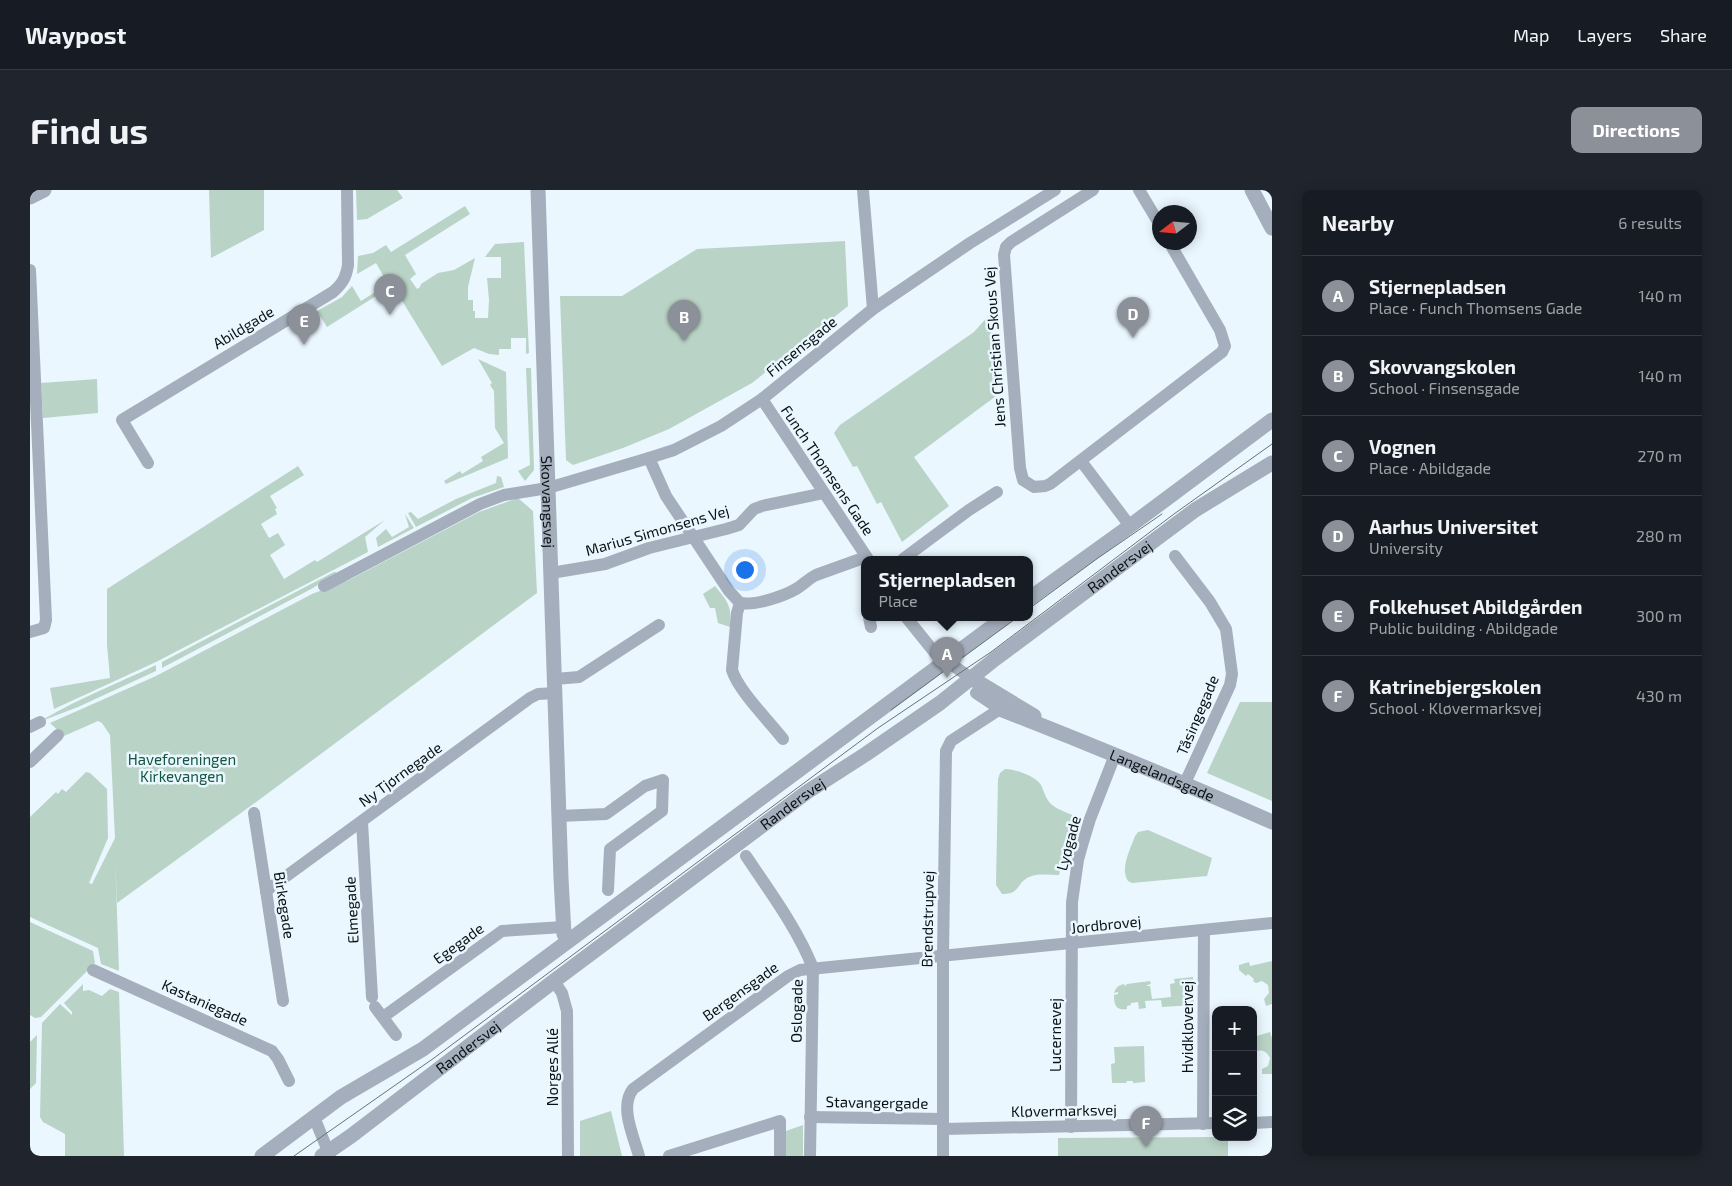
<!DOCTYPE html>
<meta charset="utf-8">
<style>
body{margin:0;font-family:"Exo 2",sans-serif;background:#20242c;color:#f1f3f6}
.controls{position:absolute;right:15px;bottom:15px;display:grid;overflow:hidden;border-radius:10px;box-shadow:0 2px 12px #0003}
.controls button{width:45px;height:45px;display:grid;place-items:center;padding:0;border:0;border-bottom:1px solid #363941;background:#171b24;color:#f1f3f6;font:25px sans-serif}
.compass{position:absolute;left:1122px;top:15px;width:45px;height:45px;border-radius:50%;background:#171b24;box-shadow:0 2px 12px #0003;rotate:254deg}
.you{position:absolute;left:714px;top:379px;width:18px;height:18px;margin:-12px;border:4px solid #fff;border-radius:50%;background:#1a73e8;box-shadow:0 0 0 8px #1a73e833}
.badge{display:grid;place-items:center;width:32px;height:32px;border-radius:50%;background:#8c9099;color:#fff;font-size:16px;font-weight:700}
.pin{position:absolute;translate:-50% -41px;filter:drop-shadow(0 1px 2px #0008)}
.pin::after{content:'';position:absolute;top:26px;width:18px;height:15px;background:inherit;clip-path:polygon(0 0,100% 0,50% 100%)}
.popup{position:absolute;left:831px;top:366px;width:172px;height:65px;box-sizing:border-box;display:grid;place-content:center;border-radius:10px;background:#171b24;filter:drop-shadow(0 1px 4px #0005);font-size:16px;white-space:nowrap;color:#9ea1a6}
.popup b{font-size:19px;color:#f1f3f6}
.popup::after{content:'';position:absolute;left:50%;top:100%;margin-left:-10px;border:10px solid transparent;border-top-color:#171b24}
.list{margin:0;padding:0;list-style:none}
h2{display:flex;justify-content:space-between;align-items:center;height:65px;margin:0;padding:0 20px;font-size:21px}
h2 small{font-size:16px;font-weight:400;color:#9ea1a6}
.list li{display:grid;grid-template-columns:32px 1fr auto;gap:15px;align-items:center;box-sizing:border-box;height:80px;padding:0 20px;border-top:1px solid #363941}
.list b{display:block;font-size:19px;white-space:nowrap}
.list p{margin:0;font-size:16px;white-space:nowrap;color:#9ea1a6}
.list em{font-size:16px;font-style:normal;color:#9ea1a6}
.icon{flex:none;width:28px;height:28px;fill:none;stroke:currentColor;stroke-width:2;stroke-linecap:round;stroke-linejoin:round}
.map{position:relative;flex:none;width:1242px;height:966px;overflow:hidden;border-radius:10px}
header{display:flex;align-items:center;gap:30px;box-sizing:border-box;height:70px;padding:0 25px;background:#171b24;border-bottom:1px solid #363941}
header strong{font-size:24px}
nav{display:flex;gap:28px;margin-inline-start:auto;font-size:18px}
.intro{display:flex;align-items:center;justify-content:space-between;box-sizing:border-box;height:120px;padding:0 30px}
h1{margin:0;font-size:35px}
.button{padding:12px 22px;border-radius:10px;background:#8c9099;color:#fff;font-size:18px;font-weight:700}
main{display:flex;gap:30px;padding:0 30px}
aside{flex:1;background:#171b24;border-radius:10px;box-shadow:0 2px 12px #0003}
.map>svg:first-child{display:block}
.green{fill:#b9d3c6}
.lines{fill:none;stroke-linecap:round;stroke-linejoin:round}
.minor{stroke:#a5aebc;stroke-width:12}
.tertiary{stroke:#a5aebc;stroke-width:15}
.tram{stroke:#687277;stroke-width:1}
.labels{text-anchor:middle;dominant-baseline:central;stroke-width:5;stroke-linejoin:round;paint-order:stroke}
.street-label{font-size:15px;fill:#091114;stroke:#eaf7fe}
.park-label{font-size:15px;fill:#13573e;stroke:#eaf7fe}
</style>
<header>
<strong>Waypost</strong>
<nav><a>Map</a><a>Layers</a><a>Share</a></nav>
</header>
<div class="intro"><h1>Find us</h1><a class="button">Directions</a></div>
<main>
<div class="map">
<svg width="1242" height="966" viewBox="0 0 1242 966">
<rect width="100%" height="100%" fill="#eaf7fe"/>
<g class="green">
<path d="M179 0H234V40L181 68Z"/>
<path d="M326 0H367L373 8 337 29 327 30Z"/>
<path d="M435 16 440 24 375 65 386 84 380 89 387 99 390 97 391 94 408 83 424 80 445 68 438 97V110H443V121H445V128H458L459 110 457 88H471V67H455L465 54 494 52 499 163 496 164V148H481V159H469V165L459 164 444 158 412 176 371 109 373 107 365 94 297 137 287 121 312 107 322 96 331 111 358 94 346 73 327 84 328 66 343 63 356 55 361 62Z"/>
<path d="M815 51 818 116 722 193 639 239 593 258 543 275 536 270 530 106H592L667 59Z"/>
<path d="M960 124 966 206 884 267 919 316 872 352 851 312 847 314 827 276 823 277 804 243 810 235 944 142Z"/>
<path d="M448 169 476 182 478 268 416 294 414 291 430 281 432 284 453 271 451 267 474 253 465 238 464 201 460 195 462 193Z"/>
<path d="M496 178H501L504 280 495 291 488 281 500 275Z"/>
<path d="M67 189 68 223 13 228 11 193Z"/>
<path d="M268 276 274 285 240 306 247 318 245 319 247 324 231 334 239 348 248 343 255 355 240 365 254 389 285 370 287 372 355 330 335 347 338 362 126 472 24 519 20 498 80 488 77 455V399Z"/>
<path d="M467 286 471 287 474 297 442 308 386 337 378 323 381 322 388 329 426 309 466 293Z"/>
<path d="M488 308 503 321 507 403 237 604 87 713 85 664 89 781 71 774 68 758 0 727V627L26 602 28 604 32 599 36 602 56 582 60 583 77 599 78 648 59 693 62 694 85 648 80 545 72 533 68 531 34 546 20 533 126 486 282 404 319 390 449 322Z"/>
<path d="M375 324 384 338 348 357 346 348 356 339 362 347 379 337Z"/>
<path d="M304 382H307L283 398 132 478V472Z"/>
<path d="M685 396C698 412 702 416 700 437L688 433 685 418H680L673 404Z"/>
<path d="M126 475V481L48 517 14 530V529C49 508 89 493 126 475Z"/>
<path d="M1210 512H1242V611L1177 583Z"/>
<path d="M975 579C984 579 1006 586 1011 595 1014 601 1015 607 1020 613 1025 619 1037 622 1044 626L1029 685C1019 685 1008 683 999 687 986 693 991 704 972 704L966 695 968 589 970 583Z"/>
<path d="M1118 640 1182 668 1177 686 1102 693 1098 691C1090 678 1100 660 1105 646L1108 642Z"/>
<path d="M0 732 63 761 65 773 11 827 5 828 0 825Z"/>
<path d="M1242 771V814L1236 816 1234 809 1239 803 1238 795 1232 791 1226 793 1223 791 1224 789 1218 784 1216 786 1209 780V775L1219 772 1220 776Z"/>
<path d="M1163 787 1164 815 1132 817 1131 810 1115 811 1116 818 1109 819 1108 812 1101 813V815L1097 816V819C1086 821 1084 815 1084 805L1088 804V802L1084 803C1086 797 1089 795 1094 794L1095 796 1097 794 1120 791 1121 794 1117 795V796H1120L1122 809 1141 807 1140 794 1145 793 1144 789Z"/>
<path d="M53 794V801L59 800 72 806 80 799 89 802 94 966H35V944L13 932 10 927 12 833 30 814 42 825V822L34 813Z"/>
<path d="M1240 842 1242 848V884H1232V879L1238 876 1240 868C1236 860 1229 858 1223 864V847Z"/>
<path d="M7 845 6 893 0 899V852Z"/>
<path d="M1114 856 1115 892 1103 893V891H1097L1096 893H1082L1081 874 1085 873 1084 857Z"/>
<path d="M581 921 592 966H550V931Z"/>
<path d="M773 935V966H756V941Z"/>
<path d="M1186 947H1198V966H1028V948Z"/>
</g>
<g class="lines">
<g class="minor">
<path d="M833 0 843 119"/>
<path d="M1063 0 981 52 976 57 974 65 990 278 993 290 1004 297 1015 296 1020 294 1192 162 1195 156 1190 140 1139 52"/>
<path d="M1109 0 1130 35"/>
<path d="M0 80 16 430 14 438 0 442"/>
<path d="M732 209 838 369"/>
<path d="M619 268 636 306 699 401 710 413C725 416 754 406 766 399 773 395 778 389 786 385L836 367"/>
<path d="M1051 271 1100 336"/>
<path d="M118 273 92 230 303 102C312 94 316 88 318 75L317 0"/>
<path d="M1145 366 1180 412 1196 439 1202 484 1200 495 1155 593"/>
<path d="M873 369 939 320 967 302"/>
<path d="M521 383 575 374 619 358 696 339 709 335 724 319 732 316 794 303"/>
<path d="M294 396 450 314 474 305 518 298 619 268 644 260 691 236 732 209 843 119 940 53 1025 0"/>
<path d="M710 413 707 423 702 480C708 500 739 531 753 549"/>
<path d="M839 427 841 437"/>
<path d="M876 427 905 463 941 488"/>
<path d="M525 489 549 487 629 435"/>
<path d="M0 537 10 532"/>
<path d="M0 572 28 545"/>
<path d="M224 623 253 811"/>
<path d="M529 626 576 624 615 596 633 590 632 621 580 659 578 700"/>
<path d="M332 632 342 807"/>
<path d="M716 666C740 702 767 738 783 778L780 966"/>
<path d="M236 701 500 508 508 504 526 503"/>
<path d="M63 780 242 861 248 869 259 891"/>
<path d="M524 791 532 803 537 821 538 966"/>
<path d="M345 817 366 845"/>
<path d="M353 827 472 741 533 737"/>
<path d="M284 927 300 966"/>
<path d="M780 927 913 929"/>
<path d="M1223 933 1242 932"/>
<path d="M1173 934 1174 740"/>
<path d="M1041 937 1042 712 1048 670 1053 652 1060 629 1085 565"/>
<path d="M913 939 1186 933"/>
<path d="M609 966C604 947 589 917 603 899L758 786 770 780 1242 733"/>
<path d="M639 966 750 931V966"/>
<path d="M913 966V766L916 561 921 551 970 519 946 503"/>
</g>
<g class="tertiary">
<path id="s1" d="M508 0 531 688 534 744 538 751"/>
<path d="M1222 0 1242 38"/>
<path d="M0 7 14 0"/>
<path d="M1000 408 1100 336 1242 230"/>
<path d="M941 488 1004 526"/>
<path id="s2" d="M970 519C1062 555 1152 592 1242 632"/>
<path d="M232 966 311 907 393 859 975 427"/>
<path id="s3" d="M292 966 321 946 524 791 777 602 836 564 910 513 965 469 1165 320 1242 273"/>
</g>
<g class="tram">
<path d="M1000 418 1068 368 1132 324"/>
<path d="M861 520 988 427"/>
<path d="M264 966 404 868 848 538 961 462 1144 324 1242 254"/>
</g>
</g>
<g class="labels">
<g class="street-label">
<text transform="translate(213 137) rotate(-31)">Abildgade</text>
<text transform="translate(771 156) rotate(-39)">Finsensgade</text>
<text transform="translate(964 157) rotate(-94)">Jens Christian Skous Vej</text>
<text transform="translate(798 280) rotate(56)">Funch Thomsens Gade</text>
<text stroke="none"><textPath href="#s1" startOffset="312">Skovvangsvej</textPath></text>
<text transform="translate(627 340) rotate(-16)">Marius Simonsens Vej</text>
<text stroke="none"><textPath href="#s3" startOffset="992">Randersvej</textPath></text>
<text transform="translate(1167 525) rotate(-67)">Tåsingegade</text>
<text transform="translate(370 584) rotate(-36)">Ny Tjørnegade</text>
<text stroke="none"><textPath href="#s2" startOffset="175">Langelandsgade</textPath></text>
<text stroke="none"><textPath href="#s3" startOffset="588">Randersvej</textPath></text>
<text transform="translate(1038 653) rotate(-75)">Lyøgade</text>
<text transform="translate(255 715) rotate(81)">Birkegade</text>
<text transform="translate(321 720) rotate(-93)">Elmegade</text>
<text transform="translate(897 729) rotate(-89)">Brendstrupvej</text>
<text transform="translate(1076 734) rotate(-6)">Jordbrovej</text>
<text transform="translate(428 753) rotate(-36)">Egegade</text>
<text transform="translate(710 801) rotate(-36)">Bergensgade</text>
<text transform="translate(175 812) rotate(24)">Kastaniegade</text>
<text transform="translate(766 821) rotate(-89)">Oslogade</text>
<text transform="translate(1157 837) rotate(-90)">Hvidkløvervej</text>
<text transform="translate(1025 845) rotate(-90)">Lucernevej</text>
<text stroke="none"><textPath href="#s3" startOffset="182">Randersvej</textPath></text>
<text transform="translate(522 877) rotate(-90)">Norges Allé</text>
<text transform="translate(847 912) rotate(1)">Stavangergade</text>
<text transform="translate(1034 920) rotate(-1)">Kløvermarksvej</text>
</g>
<g class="park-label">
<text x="152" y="569">Haveforeningen<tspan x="152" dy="17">Kirkevangen</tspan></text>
</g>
</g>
</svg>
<div class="controls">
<button>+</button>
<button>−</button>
<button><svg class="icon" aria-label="layers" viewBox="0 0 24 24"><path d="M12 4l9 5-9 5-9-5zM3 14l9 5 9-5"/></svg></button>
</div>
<svg class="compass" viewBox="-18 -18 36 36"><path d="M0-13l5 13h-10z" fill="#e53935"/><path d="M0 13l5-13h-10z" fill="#9ea1a6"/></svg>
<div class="you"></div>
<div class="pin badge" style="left:917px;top:488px">A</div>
<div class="popup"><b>Stjernepladsen</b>Place</div>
<div class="pin badge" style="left:654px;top:151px">B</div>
<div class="pin badge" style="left:360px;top:125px">C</div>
<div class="pin badge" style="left:1103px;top:148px">D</div>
<div class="pin badge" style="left:274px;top:155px">E</div>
<div class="pin badge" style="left:1116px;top:957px">F</div>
</div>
<aside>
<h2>Nearby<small>6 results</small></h2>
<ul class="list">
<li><span class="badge">A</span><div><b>Stjernepladsen</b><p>Place · Funch Thomsens Gade</p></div><em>140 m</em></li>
<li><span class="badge">B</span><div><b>Skovvangskolen</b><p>School · Finsensgade</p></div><em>140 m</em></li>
<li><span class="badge">C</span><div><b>Vognen</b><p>Place · Abildgade</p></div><em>270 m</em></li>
<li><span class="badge">D</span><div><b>Aarhus Universitet</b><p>University</p></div><em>280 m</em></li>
<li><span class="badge">E</span><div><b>Folkehuset Abildgården</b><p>Public building · Abildgade</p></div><em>300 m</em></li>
<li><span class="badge">F</span><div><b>Katrinebjergskolen</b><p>School · Kløvermarksvej</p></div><em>430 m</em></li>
</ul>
</aside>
</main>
